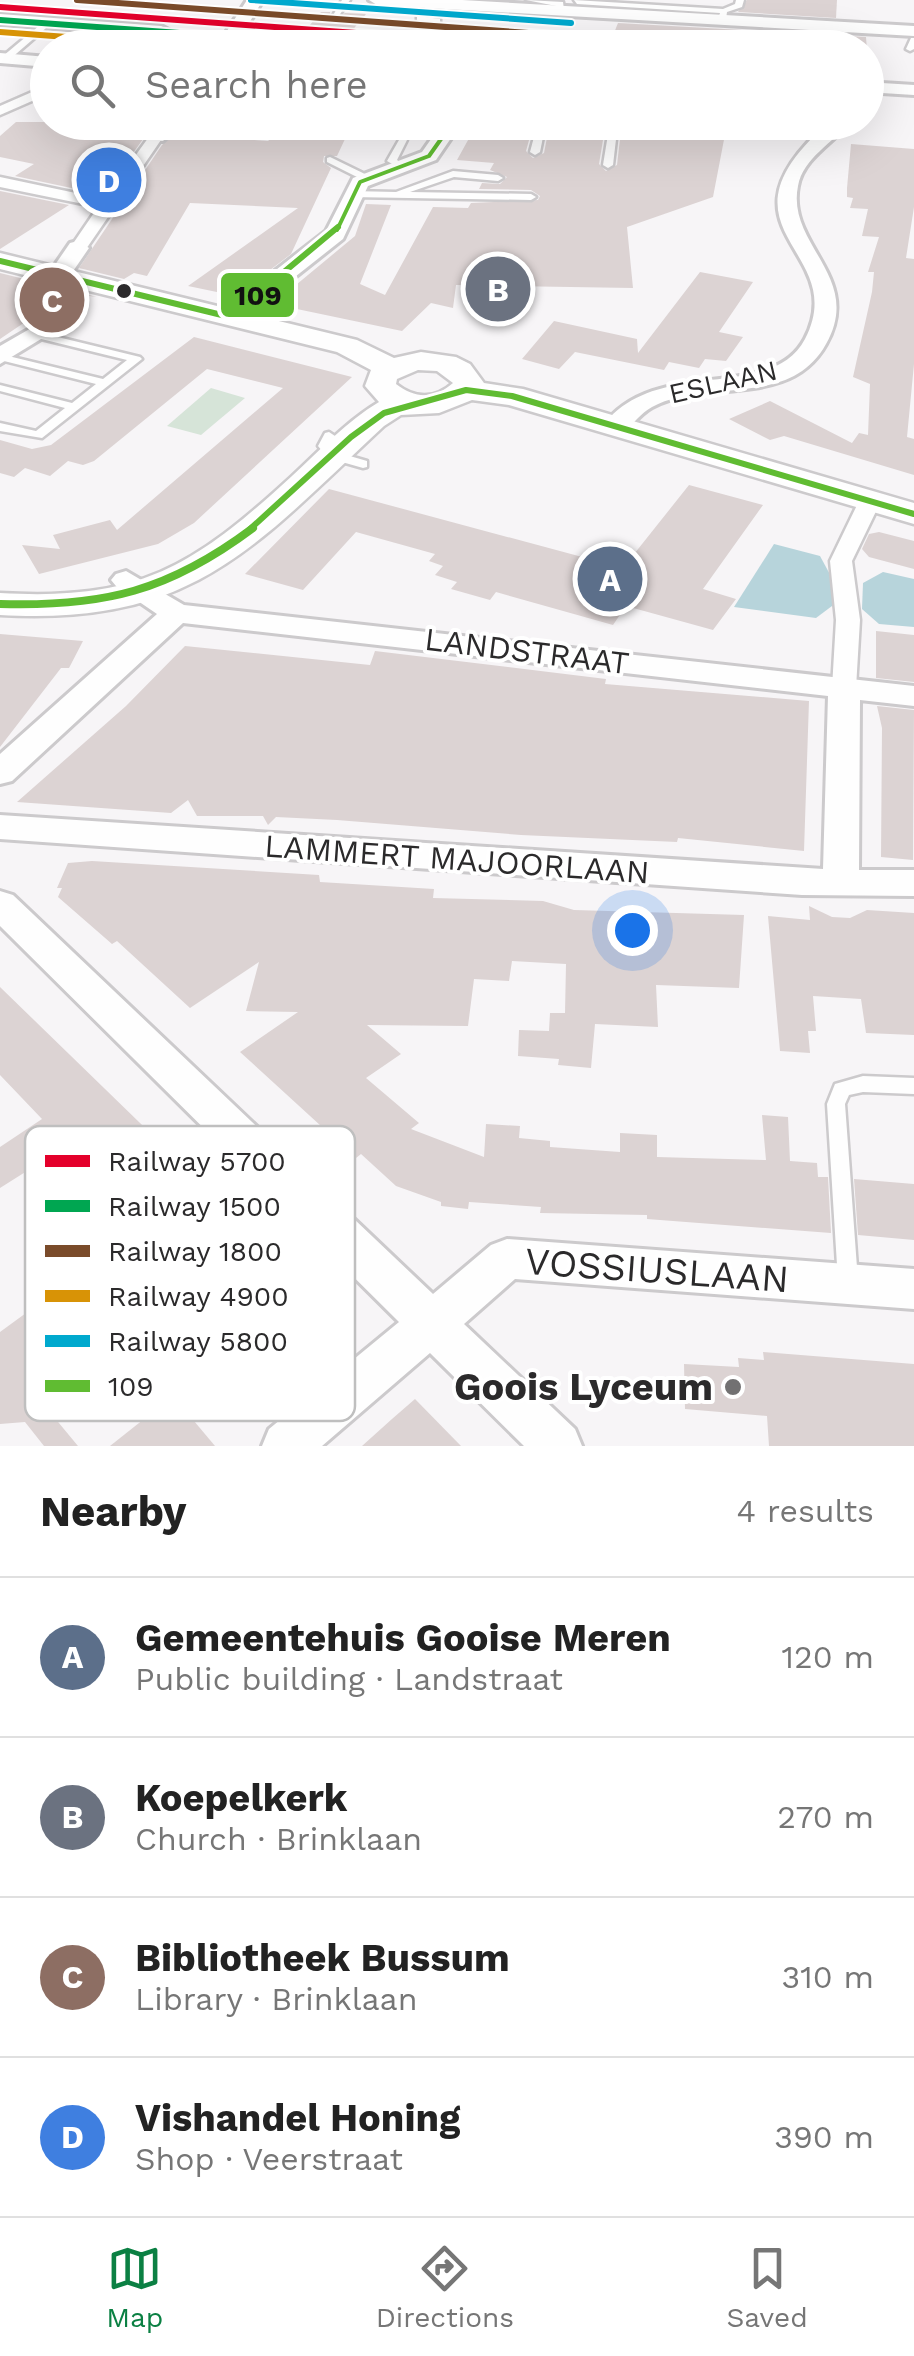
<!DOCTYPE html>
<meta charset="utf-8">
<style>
body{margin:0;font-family:"Work Sans",sans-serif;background:#f6f6f6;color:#222}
.you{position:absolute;left:632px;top:930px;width:35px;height:35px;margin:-25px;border:8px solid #fff;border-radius:50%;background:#1a73e8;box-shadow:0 0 0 15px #1a73e833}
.badge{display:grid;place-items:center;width:65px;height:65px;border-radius:50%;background:#0b8043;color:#fff;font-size:32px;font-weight:700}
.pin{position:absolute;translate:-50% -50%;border:5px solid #fff;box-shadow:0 2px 10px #0006}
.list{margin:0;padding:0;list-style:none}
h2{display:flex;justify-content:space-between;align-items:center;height:130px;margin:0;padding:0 40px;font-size:42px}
h2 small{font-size:32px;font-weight:400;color:#767676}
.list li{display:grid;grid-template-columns:65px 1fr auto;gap:30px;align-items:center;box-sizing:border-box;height:160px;padding:0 40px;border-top:2px solid #e0e0e0}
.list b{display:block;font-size:38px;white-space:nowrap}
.list p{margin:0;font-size:32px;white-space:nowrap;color:#767676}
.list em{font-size:32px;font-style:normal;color:#767676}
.icon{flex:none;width:55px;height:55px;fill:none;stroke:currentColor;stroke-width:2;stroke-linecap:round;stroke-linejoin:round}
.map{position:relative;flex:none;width:914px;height:1446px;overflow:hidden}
.search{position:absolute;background:#fff;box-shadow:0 10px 40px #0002;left:30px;right:30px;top:30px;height:110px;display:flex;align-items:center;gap:25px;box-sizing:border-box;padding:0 35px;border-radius:55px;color:#767676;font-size:38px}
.sheet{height:770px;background:#fff}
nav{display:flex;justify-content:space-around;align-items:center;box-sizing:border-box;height:140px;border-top:2px solid #e0e0e0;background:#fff;font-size:28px;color:#767676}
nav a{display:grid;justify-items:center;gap:5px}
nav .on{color:#0b8043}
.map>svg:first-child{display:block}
.green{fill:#d6e4d8}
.water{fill:#b7d4db}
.building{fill:#dcd3d3}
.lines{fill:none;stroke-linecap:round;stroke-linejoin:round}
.service-casing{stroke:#cccacc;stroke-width:5}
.pedestrian-casing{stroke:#cccacc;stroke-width:5}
.minor-casing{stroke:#cccacc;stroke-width:6}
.tertiary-casing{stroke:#cccacc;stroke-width:5}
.service{fill:#fefefe;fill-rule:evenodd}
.pedestrian{fill:#fefefe;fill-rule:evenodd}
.minor{fill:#fefefe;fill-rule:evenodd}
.tertiary{fill:#fefefe;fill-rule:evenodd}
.bus-1-far2-casing{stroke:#fff;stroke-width:8}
.bus-1-far1-casing{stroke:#fff;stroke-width:12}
.bus-1-casing{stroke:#fff;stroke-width:15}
.bus-1-far2{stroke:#60bc32;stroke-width:4}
.bus-1-far1{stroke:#60bc32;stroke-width:6}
.bus-1{stroke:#60bc32;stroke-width:8}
.rail-1-casing{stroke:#fff;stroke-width:10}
.rail-2-casing{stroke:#fff;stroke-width:10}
.rail-3-casing{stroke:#fff;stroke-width:10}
.rail-4-casing{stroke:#fff;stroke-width:10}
.rail-5-casing{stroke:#fff;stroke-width:10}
.rail-1{stroke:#e4002b;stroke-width:6}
.rail-2{stroke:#00a651;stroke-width:6}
.rail-3{stroke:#7a4b2a;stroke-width:6}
.rail-4{stroke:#d89306;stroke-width:6}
.rail-5{stroke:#00a9ce;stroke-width:6}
.bus-dot{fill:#2b2a2b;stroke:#fff;stroke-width:4}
.poi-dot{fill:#727172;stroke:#fff;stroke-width:4}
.labels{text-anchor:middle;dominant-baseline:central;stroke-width:8;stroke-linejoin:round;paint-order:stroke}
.far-street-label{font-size:28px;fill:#2b2a2b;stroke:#fff}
.street-label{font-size:32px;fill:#2b2a2b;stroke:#fff}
.near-street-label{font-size:38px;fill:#2b2a2b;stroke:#fff}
.near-poi-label{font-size:38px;font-weight:bold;fill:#2b2a2b;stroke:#fff;text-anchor:end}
.key{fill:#fff;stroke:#bfbfbf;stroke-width:2.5}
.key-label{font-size:28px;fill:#2b2a2b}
.line-badge{stroke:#fff;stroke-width:4}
.pale-badge-label{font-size:28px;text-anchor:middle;font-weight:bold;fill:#111}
</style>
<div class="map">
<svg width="914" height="1446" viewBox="0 0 914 1446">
<rect width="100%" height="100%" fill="#f7f5f7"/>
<path class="green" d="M211 388 245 398 201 435 167 426Z"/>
<g class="water">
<path d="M774 544 820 556 833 580 832 606 816 618 734 607Z"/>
<path d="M883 572 914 579V627L879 624 862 609 863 583Z"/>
</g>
<g class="building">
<path d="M747 0H837L836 18 738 12Z"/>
<path d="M321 12H330L332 21 345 13 366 14 339 46 298 39Z"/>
<path d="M618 23 866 37 867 50 612 38Z"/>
<path d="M16 122H133L154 124 117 175 90 192 15 176 34 164 0 157V136Z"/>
<path d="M196 122H353L337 156H324L323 162 331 168 291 254 236 296 188 286 298 208 190 203 147 276 134 273 124 279 79 268 162 145 175 134 268 141 276 134 268 127Z"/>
<path d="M478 122H534L526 151 533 158 544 153 550 122H606L599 164 606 171 617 165 622 122 727 124 713 197 627 227 633 288 456 285 453 308 431 303 402 331 273 304 355 236 366 204 391 205 360 284 385 295 433 207 468 208 471 203 538 200 540 196 531 190 479 189 482 183 500 184 507 177 490 170 494 163 457 160Z"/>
<path d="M851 144 914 149V207L906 258 914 259V364L907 437 914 439V475L784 436 770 440 729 419 770 401 852 443 859 433 868 435 870 384 853 377 872 292 874 272H868L879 237 862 236 868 209 850 208 853 198 847 197V188Z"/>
<path d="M0 191 69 205 0 249Z"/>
<path d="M700 272 753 282 719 332 743 337 726 361 705 359 699 368 669 362 664 370 575 352 559 369 522 359 554 321 637 339 638 353Z"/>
<path d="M0 273 97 297 68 293 0 339Z"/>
<path d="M194 337 352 377 194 523 158 544 39 574 22 545 60 549 53 535 110 520 117 530 283 388 207 369 94 461 83 465 68 461 50 476 25 468 14 477 0 473V440L32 449 51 445Z"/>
<path d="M689 485 763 505 703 589 736 599 713 630 626 606 613 625 496 592 490 600 451 589 457 582 435 575 443 566 429 561 435 554 356 532 303 590 245 574 329 489 623 568Z"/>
<path d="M879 532 914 541V569L869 557 862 549 869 534Z"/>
<path d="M876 631 914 635V682L876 678Z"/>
<path d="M0 634 83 641 69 668H61L0 747Z"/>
<path d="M185 646 370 665 375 651 606 679 605 684 809 701 804 851 678 838 677 842 521 835 337 820 276 817 268 825 263 816H197L188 800 171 813 17 802 126 706Z"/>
<path d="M877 706 914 710 913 860 881 857 882 728Z"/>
<path d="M92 861 319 875 320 882 434 889 433 898 543 901 574 910 744 915 739 988 656 985 658 1027 595 1024 591 1068 558 1065 559 1059 518 1056 519 1030 549 1031 550 1013H565L566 964 512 961 509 981 474 979 468 1026 367 1025 401 1054 366 1078 419 1123 411 1129 484 1157 486 1124 520 1126 519 1138 550 1141V1147L620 1152V1133L657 1135V1157L766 1160 762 1115 788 1117 790 1161 817 1163 818 1177H828L831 1233 647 1219V1215L540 1213 541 1207 469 1202 468 1209 441 1206V1202L396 1186 361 1154 356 1158 240 1052 298 1012 246 1011 259 962 190 1008 117 941 112 944 58 897 62 888H57L68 863Z"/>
<path d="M809 906 832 917 850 918 867 910 914 913V1035L866 1033 861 999 813 996 816 1031H808L810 1053 780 1051 768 916 810 920Z"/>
<path d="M0 987 174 1156 224 1210 218 1214 234 1232 292 1289 300 1283 346 1328 324 1341 265 1395 220 1347 262 1311 205 1254 160 1288 199 1329 161 1360 138 1334 44 1405 78 1446H44L25 1422 0 1424V1332L89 1267 70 1247 82 1238 79 1234 118 1205 86 1172 62 1189 38 1164 0 1188V1147L42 1119 0 1075Z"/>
<path d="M854 1179 914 1184V1240L858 1235Z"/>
<path d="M763 1352 914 1364V1446H769L767 1416 685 1409 684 1364 739 1367 738 1358 764 1360Z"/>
<path d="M173 1396 215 1446H110Z"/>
<path d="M415 1399 461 1446H362L392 1419Z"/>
</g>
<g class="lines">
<g class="service-casing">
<g id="service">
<path d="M342 0H350L338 17H332Z"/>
<path d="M432 0H440L425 17 440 19V23L417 20V16Z"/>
<path d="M526 0 563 2 564 10 557 12 556 6Z"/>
<path d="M574 0 723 9 735 4 736 0H744L742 7 727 12 726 19 722 21 718 19 720 13 577 4Z"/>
<path d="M46 20 53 22 9 60H3V56Z"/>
<path d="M911 38H914V49L910 51 906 49Z"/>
<path d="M538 122H546L540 152 535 155 530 152Z"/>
<path d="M610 122H618L613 165 608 168 603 165Z"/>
<path d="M169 125 268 131 272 134 268 137 166 130V126Z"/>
<path d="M403 137 407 140 397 160 406 166 401 169 387 161 399 140Z"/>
<path d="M330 157 369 176 371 178 363 180 327 162V158Z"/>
<path d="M453 171 498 175 503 178 498 181 454 177 410 192 531 194 536 197 531 200 351 197 346 194 351 191 396 192Z"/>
<path d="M33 331 140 357 142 359 42 438 0 431V423L36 431 65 408 0 391V385L72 403 96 384 0 360V354L103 379 127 360 29 336 28 334Z"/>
<path d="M329 432 335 436 330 446 336 452 367 461V467L363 468 328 458 318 446 325 433Z"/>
<path d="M863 1076 914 1078V1094L863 1092 849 1095 845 1104 858 1281 855 1288 848 1290 841 1288 838 1281 827 1104 835 1084Z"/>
</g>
</g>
<g class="pedestrian-casing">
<g id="pedestrian">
<path d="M48 85V94L0 115V106Z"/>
<path d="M151 134 163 137 84 252 70 248 98 207 0 187V177L104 199Z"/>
<path d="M870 495 881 501 852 561 860 620 856 688 844 696 832 688 836 620 830 561 859 501Z"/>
</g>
</g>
<g class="minor-casing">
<g id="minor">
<path d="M247 0H263L240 38 303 43 311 48H155L165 41 157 36 0 24V14L161 26 186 39 223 37Z"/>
<path d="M369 0H462L914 26V36L377 5Z"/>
<path d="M0 53 48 57V67L0 63Z"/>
<path d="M866 82 914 85V95L866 92Z"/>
<path d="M162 122H183L163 141H149L146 137Z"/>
<path d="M443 122H462L436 160 368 186 343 239 238 322H222V312L326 231 353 178 422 152Z"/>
<path d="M829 122H850C833 143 803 158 798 186 786 245 864 277 826 344 790 409 707 378 652 407 641 413 633 424 624 432H606L602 427C655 354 771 404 805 339 852 248 704 232 829 122Z"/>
<path d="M78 241 89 248 67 280H51L48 275 70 243Z"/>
<path d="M33 327 41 329V339L0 364V346Z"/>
<path d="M126 571 184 605 914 686V706L860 700 859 870H914V896L802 895 0 839V815L823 869 828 696 183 623 12 781 0 784V754L157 614 116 586 111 580 116 574Z"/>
<path d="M0 891 13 895 433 1294 491 1245 507 1239 914 1269V1309L515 1279 464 1324 575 1429 582 1446H524L430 1353 322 1446H262L269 1429 399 1322 0 926Z"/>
</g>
</g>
<g class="tertiary-casing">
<path id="tertiary" d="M0 253 357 340 394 358 421 352 456 357 470 364 484 383 523 389 914 503V524L509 405 472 400 439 413 401 415 384 426C253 548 193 626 0 615V593C138 601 192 568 292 476 320 450 347 421 379 402L365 386 371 370 337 352 0 269ZM418 370 437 371 453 383C435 399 415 399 396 384L397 379Z"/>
</g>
<use href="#service" class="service"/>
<use href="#pedestrian" class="pedestrian"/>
<use href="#minor" class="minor"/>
<use href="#tertiary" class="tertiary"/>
<g class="bus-1-far2-casing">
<path id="bus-1-far2" d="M337 230 360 182 429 156 453 122"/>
</g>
<g class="bus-1-far1-casing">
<g id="bus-1-far1">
<path d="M0 261 230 317 338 227"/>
<path d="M249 530 351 437 384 413 466 390 512 396 914 514"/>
</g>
</g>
<g class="bus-1-casing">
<path id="bus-1" d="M0 604C104 607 169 591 253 528"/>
</g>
<use href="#bus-1-far2" class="bus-1-far2"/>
<use href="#bus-1-far1" class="bus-1-far1"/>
<use href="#bus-1" class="bus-1"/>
<g class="rail-1-casing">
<path id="rail-1" d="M0 7 562 48"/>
</g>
<g class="rail-2-casing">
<path id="rail-2" d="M0 20 388 48"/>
</g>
<g class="rail-3-casing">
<path id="rail-3" d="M77 0 570 36"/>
</g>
<g class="rail-4-casing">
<path id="rail-4" d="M0 32 214 48"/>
</g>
<g class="rail-5-casing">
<path id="rail-5" d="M251 0 571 23"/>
</g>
<use href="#rail-1" class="rail-1"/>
<use href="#rail-2" class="rail-2"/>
<use href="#rail-3" class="rail-3"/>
<use href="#rail-4" class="rail-4"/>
<use href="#rail-5" class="rail-5"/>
</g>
<circle class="bus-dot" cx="124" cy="291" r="9"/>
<circle class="poi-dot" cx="733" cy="1387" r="10"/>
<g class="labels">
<g class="far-street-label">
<text transform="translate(723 382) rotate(-13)">ESLAAN</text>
</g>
<g class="street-label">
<text transform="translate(527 651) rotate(7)">LANDSTRAAT</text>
<text transform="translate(457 859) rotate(4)">LAMMERT MAJOORLAAN</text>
</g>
<g class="near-street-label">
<text transform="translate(657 1270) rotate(4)">VOSSIUSLAAN</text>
</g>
<g class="near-poi-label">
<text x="713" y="1387">Goois Lyceum</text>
</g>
</g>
<rect x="25" y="1126" width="330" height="295" rx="15" class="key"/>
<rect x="45" y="1155" width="45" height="12" fill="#e4002b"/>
<rect x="45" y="1200" width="45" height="12" fill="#00a651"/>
<rect x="45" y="1245" width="45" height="12" fill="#7a4b2a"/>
<rect x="45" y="1290" width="45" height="12" fill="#d89306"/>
<rect x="45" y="1335" width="45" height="12" fill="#00a9ce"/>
<rect x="45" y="1380" width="45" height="12" fill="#60bc32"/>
<g class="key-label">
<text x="108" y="1171">Railway 5700</text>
<text x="108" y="1216">Railway 1500</text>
<text x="108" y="1261">Railway 1800</text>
<text x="108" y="1306">Railway 4900</text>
<text x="108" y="1351">Railway 5800</text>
<text x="108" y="1396">109</text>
</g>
<rect class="line-badge" x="219" y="271" width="77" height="48" rx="10" fill="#60bc32"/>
<g class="pale-badge-label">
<text x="258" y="305">109</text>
</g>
</svg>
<div class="you"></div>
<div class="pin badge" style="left:610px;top:579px;background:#5c6f8a">A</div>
<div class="pin badge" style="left:498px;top:289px;background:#6b7280">B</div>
<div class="pin badge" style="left:52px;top:300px;background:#8d6e63">C</div>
<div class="pin badge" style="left:109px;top:180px;background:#3f7fe0">D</div>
<div class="search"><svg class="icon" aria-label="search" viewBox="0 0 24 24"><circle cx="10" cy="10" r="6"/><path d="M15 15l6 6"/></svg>Search here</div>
</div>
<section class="sheet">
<h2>Nearby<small>4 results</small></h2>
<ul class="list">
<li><span class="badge" style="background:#5c6f8a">A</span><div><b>Gemeentehuis Gooise Meren</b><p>Public building · Landstraat</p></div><em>120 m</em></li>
<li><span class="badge" style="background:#6b7280">B</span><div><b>Koepelkerk</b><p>Church · Brinklaan</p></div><em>270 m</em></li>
<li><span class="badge" style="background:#8d6e63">C</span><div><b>Bibliotheek Bussum</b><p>Library · Brinklaan</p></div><em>310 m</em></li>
<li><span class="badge" style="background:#3f7fe0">D</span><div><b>Vishandel Honing</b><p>Shop · Veerstraat</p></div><em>390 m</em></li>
</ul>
</section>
<nav>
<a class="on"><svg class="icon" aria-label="map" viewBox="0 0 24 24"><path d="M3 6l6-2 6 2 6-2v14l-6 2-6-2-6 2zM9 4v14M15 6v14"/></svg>Map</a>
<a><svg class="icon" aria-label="directions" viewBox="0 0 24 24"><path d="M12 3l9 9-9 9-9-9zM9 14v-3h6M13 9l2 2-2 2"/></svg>Directions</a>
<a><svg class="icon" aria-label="saved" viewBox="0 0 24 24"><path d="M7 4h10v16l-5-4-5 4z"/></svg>Saved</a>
</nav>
